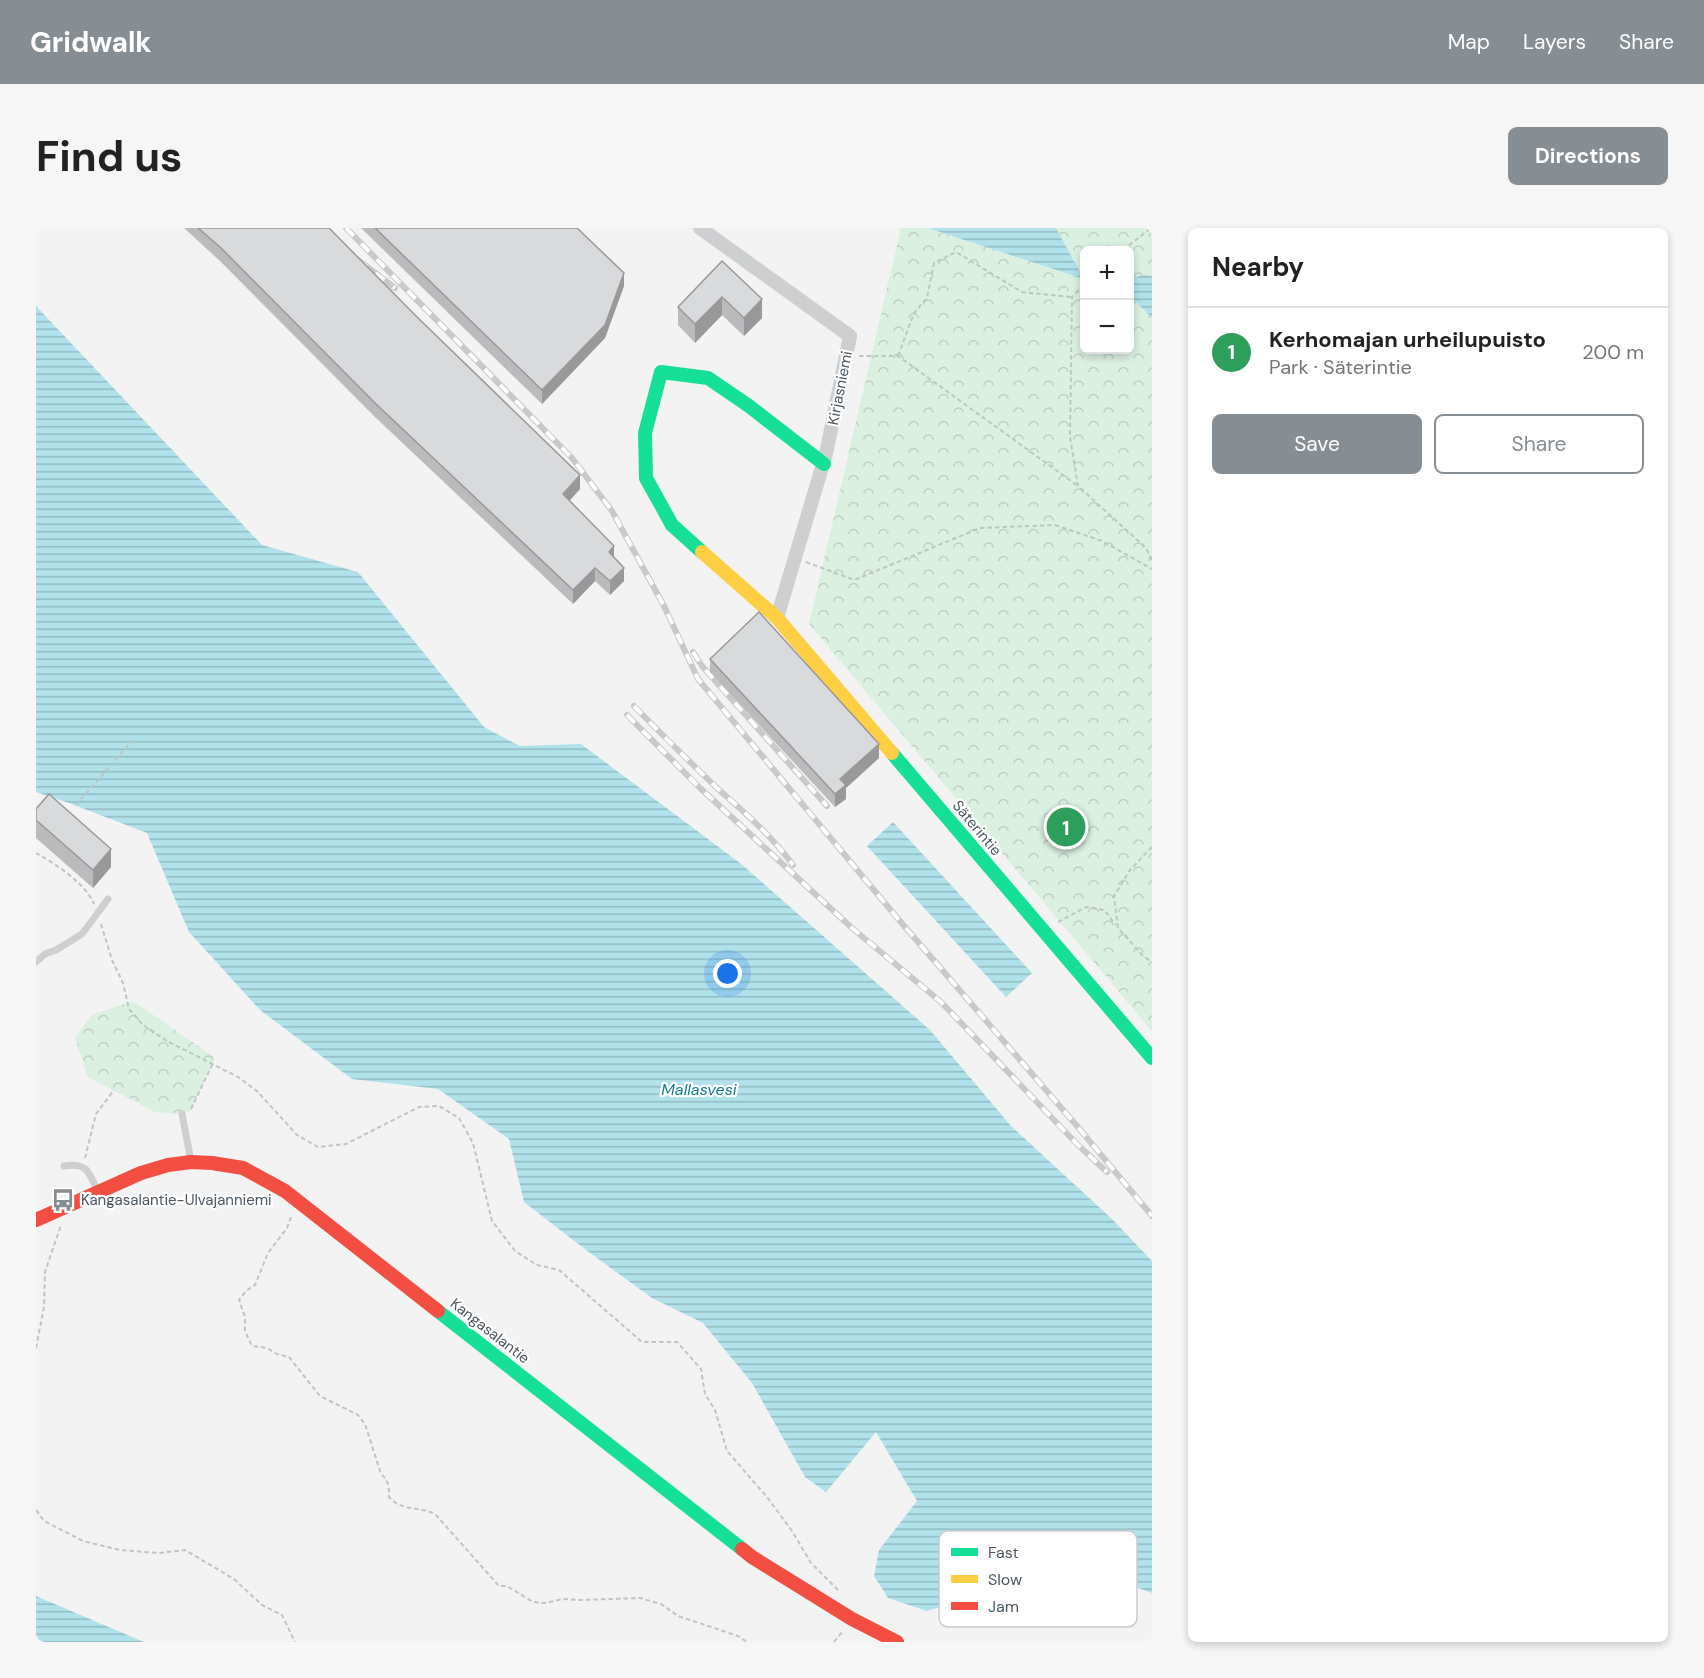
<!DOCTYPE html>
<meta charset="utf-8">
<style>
body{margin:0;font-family:"DM Sans",sans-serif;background:#f6f6f6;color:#222}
.controls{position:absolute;right:18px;top:18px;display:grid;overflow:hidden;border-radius:9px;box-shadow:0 3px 9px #0003}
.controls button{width:54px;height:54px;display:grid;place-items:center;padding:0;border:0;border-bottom:2px solid #e0e0e0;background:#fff;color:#222;font:30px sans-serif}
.you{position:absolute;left:692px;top:746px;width:21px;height:21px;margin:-15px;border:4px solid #fff;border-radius:50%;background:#1a73e8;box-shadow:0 0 0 9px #1a73e833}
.badge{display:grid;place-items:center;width:39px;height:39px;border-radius:50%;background:#868d93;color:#fff;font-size:20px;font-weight:700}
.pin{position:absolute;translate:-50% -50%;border:3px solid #fff;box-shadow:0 2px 6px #0006}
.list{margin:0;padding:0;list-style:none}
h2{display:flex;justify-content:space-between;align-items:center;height:78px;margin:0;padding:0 24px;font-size:26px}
h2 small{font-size:20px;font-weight:400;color:#767676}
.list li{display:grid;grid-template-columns:39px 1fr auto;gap:18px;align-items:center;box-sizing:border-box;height:90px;padding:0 24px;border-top:2px solid #e0e0e0}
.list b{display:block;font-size:22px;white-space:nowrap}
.list p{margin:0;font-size:20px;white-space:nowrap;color:#767676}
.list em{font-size:20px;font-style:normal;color:#767676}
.actions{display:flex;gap:12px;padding:18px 24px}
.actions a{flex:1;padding:14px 0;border:2px solid #868d93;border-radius:9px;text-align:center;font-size:21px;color:#868d93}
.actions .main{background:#868d93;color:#fff}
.map{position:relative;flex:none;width:1116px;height:1414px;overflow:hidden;border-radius:9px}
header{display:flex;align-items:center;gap:36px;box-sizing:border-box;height:84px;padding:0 30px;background:#868d93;color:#fff}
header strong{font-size:28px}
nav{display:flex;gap:33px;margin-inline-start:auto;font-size:21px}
.intro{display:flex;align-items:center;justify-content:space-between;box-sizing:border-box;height:144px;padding:0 36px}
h1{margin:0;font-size:42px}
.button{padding:15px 27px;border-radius:9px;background:#868d93;color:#fff;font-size:21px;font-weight:700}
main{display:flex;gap:36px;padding:0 36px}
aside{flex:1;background:#fff;border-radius:9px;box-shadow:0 3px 9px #0003}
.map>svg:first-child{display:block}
.park{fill:url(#park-crowns);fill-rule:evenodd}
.water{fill:url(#water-rules)}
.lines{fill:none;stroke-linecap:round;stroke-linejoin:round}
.path{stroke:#bcc6c3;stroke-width:2;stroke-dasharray:4.5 3;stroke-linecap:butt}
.lane{stroke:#cdcfd1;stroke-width:7}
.street{stroke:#cdcfd1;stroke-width:14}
.fast{stroke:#16e098;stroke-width:14}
.slow{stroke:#ffcf43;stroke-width:14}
.jam{stroke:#f24e42;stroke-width:14}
.rail-casing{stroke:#c8c9cb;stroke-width:6}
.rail{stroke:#fff;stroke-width:4;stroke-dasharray:11;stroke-linecap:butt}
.wall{fill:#bbbbbd}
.shaded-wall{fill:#98999a}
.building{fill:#d9dadc;stroke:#98999a;stroke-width:1.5}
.labels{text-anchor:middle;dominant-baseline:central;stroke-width:4.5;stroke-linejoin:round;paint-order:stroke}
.street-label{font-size:15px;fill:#4b565f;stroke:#fff}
.poi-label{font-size:15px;fill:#4b565f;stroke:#fff;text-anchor:start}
.water-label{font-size:16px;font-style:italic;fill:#147d90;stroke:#fff}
.key{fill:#fff;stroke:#c9cccf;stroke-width:1.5}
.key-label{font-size:16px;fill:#4b565f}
</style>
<header>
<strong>Gridwalk</strong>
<nav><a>Map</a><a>Layers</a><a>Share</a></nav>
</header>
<div class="intro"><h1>Find us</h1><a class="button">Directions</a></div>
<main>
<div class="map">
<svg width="1116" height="1414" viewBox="0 0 1116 1414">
<defs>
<pattern id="park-crowns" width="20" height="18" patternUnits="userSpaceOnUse" patternTransform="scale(1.5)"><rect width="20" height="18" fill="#daf0e1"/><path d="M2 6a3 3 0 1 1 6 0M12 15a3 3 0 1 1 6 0" fill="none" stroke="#bdd0c3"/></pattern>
<pattern id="water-rules" width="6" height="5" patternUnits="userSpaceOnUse" patternTransform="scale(1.5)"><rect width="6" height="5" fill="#b1e2eb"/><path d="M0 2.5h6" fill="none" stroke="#92bac2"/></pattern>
</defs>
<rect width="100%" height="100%" fill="#f3f3f3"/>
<g class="park">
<path d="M865 0H892L1048 50 1020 0H1116V803L773 396ZM1048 22H1094V122H1048Z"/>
<path d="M97 773 178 829 177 835 154 883 146 886 119 884 52 849 39 810 56 787Z"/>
</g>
<g class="water">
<path d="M892 0H1020L1048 51Z"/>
<path d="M1108 47 1116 48V90L1094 68V51Z"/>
<path d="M0 78 226 317 322 344 448 499 484 518 545 516 704 635 894 802 975 898 1076 991 1116 1033V1365L1086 1354 986 1341 940 1368 891 1383 852 1370 838 1348 843 1322 881 1273 840 1204 790 1264 769 1249 716 1155 667 1095 616 1070 550 1022 488 974 473 911 402 861 316 851 224 782 153 704 111 605 33 575 0 564Z"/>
<path d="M857 594 996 745 970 769 831 618Z"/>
<path d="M0 1368 108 1414H0Z"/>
</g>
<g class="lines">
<g class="path">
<path d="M1087 22 1115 0"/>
<path d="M1048 57 1036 69 1034 209 1042 258 1110 320 1116 333"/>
<path d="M823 128H862L1042 258"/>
<path d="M862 128 878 85 891 70 898 35 920 24 986 64 1035 69"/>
<path d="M770 334 818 352 944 300 1019 297 1066 313 1116 341"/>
<path d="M40 577 97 512"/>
<path d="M1116 619 1094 642 1078 668 1082 700 1107 728 1116 734"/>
<path d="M0 625C20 636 49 655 58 676"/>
<path d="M1022 694 1050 679 1068 682 1080 697"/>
<path d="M65 696 76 732 87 755 93 781 107 797 131 813 202 849 221 863 261 907 282 919 310 916 383 879 403 878 423 890 437 915 456 993 479 1023 501 1037 523 1042 606 1114H641L665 1141 669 1166 679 1182 691 1223 731 1269 756 1303 775 1335 804 1364"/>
<path d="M155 881 177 835"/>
<path d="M49 930 60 886 78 862"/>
<path d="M255 989 251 1000 232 1025 219 1057 210 1063 203 1072 209 1089V1103L216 1118 231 1120 241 1126 253 1129 284 1168 322 1187 329 1196 345 1246C353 1253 353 1259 353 1269 367 1285 385 1277 400 1287L463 1358H471L497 1374 510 1375 526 1371 544 1372 604 1370 625 1376 642 1388 702 1408 711 1414"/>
<path d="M0 1120 8 1079 9 1044 25 997"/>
<path d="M0 1282 8 1293 47 1313 84 1322 123 1325 149 1322 198 1351 226 1377 246 1387 259 1414"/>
<path d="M798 1414 806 1404"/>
</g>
<g class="lane">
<path d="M0 734 9 726 20 722 46 706 72 671"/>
<path d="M146 886 155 933"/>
<path d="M28 938C50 934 53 943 61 962"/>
</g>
<path class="street" d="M664 0 814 108 790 226 741 390"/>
<g class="fast">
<path d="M666 324 636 297 610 250 609 205 625 144 672 150 713 178 788 236"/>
<path d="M856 525 1116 830"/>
<path d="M402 1083 706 1321"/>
</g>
<path class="slow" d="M666 324 741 390 856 525"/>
<g class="jam">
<path d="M0 992 105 945 132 937 155 934 176 935 207 940 249 963 402 1083"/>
<path d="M706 1321 716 1329 816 1391 861 1414"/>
</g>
<g class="rail-casing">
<g id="rail">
<path d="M310 0 536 230 576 283 628 378 662 451 863 692 1041 898 1116 988"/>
<path d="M322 32 359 60"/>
<path d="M657 424 666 438 791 578"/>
<path d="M598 478C625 506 652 532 680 559 707 583 736 608 757 637"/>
<path d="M591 487 664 560 816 700 905 774 1042 917 1071 944"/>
</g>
</g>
<use href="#rail" class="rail"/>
</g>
<g class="wall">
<path d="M148 0H293L544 261 533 273 578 329 588 353 574 367 559 353 537 376 339 189 184 33Z"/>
<path d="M325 0H541L588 58 569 110 506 176Z"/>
<path d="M686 33 726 90 708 108 686 87 659 115 642 97V79Z"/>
<path d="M674 431 843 530 810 560V571L799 579 674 444Z"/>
<path d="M0 581 75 639 57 660 0 610Z"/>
</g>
<g class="shaded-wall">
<path d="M588 45V58L569 110 506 176V162Z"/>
<path d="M686 69V87L659 115V96Z"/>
<path d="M726 71V90L708 108V90Z"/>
<path d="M544 247V261L527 280V266Z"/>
<path d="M578 318V332L573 324Z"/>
<path d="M559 340V353L537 376V362Z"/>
<path d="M588 340V353L574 367V353Z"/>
<path d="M843 516V530L810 560V571L799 579V566L804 551Z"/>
<path d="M75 621V639L57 660V642Z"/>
</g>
<g class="building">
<path d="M162 0H293L381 89 544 247 527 266 578 318 573 324 588 340 574 353 559 340 537 362 339 175 184 19Z"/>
<path d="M339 0H541L588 45 569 97 506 162Z"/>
<path d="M686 33 726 71 708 90 686 69 659 96 642 79Z"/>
<path d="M723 384 843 516 804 551 810 557 799 566 674 431Z"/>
<path d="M13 566 75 621 57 642 0 592V581Z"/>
</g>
<defs>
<g id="bus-bare" transform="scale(1.8)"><path d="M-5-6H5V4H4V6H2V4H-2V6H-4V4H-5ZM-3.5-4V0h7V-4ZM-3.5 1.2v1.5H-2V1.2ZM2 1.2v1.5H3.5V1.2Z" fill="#868d93" stroke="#fff" stroke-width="2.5" paint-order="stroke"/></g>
</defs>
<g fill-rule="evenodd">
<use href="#bus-bare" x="27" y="972"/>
</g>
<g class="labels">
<g class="street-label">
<text transform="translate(804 160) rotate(-79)">Kirjasniemi</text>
<text transform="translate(941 600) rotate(50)">Säterintie</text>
<text transform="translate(454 1103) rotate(38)">Kangasalantie</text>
</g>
<g class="poi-label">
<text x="45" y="972">Kangasalantie-Ulvajanniemi</text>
</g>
<g class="water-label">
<text x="663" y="861">Mallasvesi</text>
</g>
</g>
<rect x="903" y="1303" width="198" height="96" rx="9" class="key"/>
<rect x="915" y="1320" width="27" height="8" fill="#16e098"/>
<rect x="915" y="1347" width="27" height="8" fill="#ffcf43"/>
<rect x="915" y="1374" width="27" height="8" fill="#f24e42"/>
<g class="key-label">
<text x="952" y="1330">Fast</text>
<text x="952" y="1357">Slow</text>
<text x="952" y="1384">Jam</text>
</g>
</svg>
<div class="controls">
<button>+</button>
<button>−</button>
</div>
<div class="you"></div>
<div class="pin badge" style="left:1030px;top:599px;background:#2e9e5b">1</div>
</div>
<aside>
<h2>Nearby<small></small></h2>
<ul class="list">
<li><span class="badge" style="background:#2e9e5b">1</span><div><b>Kerhomajan urheilupuisto</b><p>Park · Säterintie</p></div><em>200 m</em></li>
</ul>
<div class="actions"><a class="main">Save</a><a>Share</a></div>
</aside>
</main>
